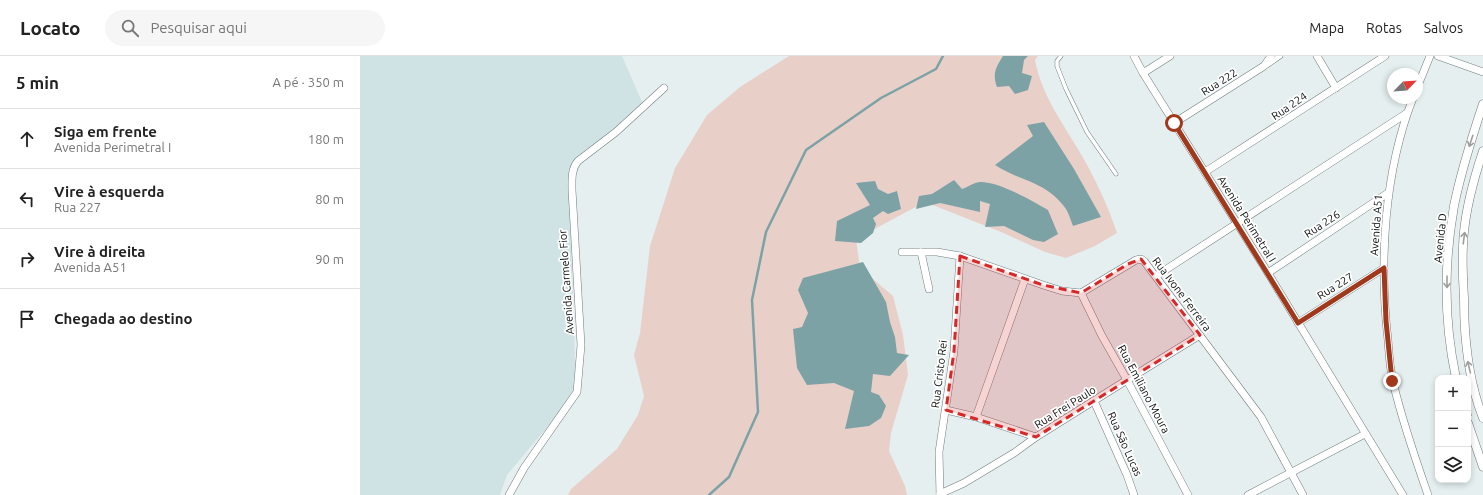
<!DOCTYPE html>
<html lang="pt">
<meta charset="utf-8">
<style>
body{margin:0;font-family:Ubuntu,sans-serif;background:#f6f6f6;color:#222}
.controls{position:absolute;right:12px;bottom:12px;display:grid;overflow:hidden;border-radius:8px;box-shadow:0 2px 6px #0003}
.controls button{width:36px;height:36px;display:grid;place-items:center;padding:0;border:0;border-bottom:1px solid #e0e0e0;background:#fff;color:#222;font:20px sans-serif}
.compass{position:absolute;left:1027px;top:12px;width:36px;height:36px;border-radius:50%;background:#fff;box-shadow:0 2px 6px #0003;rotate:65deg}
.stop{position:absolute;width:12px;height:12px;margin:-9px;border:3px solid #a0381b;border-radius:50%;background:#fff}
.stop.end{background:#a0381b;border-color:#fff;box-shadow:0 1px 4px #0008}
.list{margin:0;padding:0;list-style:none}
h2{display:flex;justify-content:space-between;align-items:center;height:52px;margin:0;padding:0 16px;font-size:17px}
h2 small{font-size:13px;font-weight:400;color:#767676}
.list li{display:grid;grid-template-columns:26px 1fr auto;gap:12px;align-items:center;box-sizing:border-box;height:60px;padding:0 16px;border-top:1px solid #e0e0e0}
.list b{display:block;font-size:15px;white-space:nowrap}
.list p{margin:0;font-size:13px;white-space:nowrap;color:#767676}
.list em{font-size:13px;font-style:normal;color:#767676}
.icon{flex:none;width:22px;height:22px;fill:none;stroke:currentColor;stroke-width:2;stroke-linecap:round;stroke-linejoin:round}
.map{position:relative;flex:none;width:1123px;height:439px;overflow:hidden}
header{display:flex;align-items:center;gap:24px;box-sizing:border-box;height:56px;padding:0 20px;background:#fff;border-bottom:1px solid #e0e0e0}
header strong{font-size:19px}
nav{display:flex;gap:22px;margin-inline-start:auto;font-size:14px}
.search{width:280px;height:36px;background:#f6f6f6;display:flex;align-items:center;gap:10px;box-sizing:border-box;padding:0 14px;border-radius:22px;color:#767676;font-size:15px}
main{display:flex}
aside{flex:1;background:#fff}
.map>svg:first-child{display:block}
.built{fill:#d0e3e4}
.green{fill:#e8d0c9}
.water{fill:#7ca2a6}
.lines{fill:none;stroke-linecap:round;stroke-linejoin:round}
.stream{stroke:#7ca2a6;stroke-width:2.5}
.service-casing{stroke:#727b7c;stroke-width:4.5}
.pedestrian-casing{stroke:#727b7c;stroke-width:6}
.minor-casing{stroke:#727b7c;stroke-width:8}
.tertiary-casing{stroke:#727b7c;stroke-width:9}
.path{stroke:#888f8f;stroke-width:1.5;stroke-dasharray:3 3;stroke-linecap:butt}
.service{stroke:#fff;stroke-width:3.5}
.pedestrian{stroke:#fff;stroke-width:5}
.minor{stroke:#fff;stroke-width:7}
.tertiary{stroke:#fff;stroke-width:8}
.oneway{stroke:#9d9f9f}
.route{stroke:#a0381b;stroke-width:5}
.marked{fill:#d62828;fill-opacity:0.2;stroke:#d62828;stroke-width:3;stroke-dasharray:8 5;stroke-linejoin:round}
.labels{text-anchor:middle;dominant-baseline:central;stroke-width:3.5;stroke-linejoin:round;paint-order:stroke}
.street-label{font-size:11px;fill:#0b0e0e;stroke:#fff}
</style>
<header>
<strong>Locato</strong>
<div class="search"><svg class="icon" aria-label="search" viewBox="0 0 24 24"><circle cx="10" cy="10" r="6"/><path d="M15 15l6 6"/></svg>Pesquisar aqui</div>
<nav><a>Mapa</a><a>Rotas</a><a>Salvos</a></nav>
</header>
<main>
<aside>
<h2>5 min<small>A pé · 350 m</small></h2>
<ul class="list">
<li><svg class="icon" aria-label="ahead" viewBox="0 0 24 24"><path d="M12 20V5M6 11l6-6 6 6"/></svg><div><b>Siga em frente</b><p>Avenida Perimetral I</p></div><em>180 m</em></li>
<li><svg class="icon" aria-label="left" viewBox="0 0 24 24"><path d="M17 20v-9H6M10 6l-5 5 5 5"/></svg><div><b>Vire à esquerda</b><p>Rua 227</p></div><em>80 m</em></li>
<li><svg class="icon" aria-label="right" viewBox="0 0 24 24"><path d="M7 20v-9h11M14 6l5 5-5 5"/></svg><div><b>Vire à direita</b><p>Avenida A51</p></div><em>90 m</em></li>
<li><svg class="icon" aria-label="arrive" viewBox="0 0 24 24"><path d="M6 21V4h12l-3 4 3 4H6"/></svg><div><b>Chegada ao destino</b></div></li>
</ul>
</aside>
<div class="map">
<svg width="1123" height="439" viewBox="0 0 1123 439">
<rect width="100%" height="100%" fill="#e5eff0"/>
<path class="built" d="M0 0H262L283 48 209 117 216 337 147 419 140 439H0Z"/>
<path class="green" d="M429 0H678L675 4C682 39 700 63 718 93 733 118 748 149 757 177L735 190 706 202 685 196 641 176 565 146 496 183 500 212 533 240 543 279 548 319 531 377 529 395 545 430 547 439H208L211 433 257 393 278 359 284 340 274 299 280 277 290 190 315 112 347 59 380 31Z"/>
<g class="water">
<path d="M643 0H668L664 4 662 17 672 20 668 34 655 38 649 30 637 31C632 18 636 11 643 0Z"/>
<path d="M684 66 714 113 741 161 713 170C711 165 709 158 706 153 686 125 661 126 635 109L673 80 667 69Z"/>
<path d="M594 124 602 133C608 131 616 125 622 126 642 127 670 144 688 154L698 178 684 186 673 184 644 170 625 171 630 148 620 145V156L580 147 556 153 559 140 572 138Z"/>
<path d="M515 125 518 133 528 138 537 135 541 153 528 158 523 155 513 162 516 168 513 177 501 187 475 185 477 165 510 149 496 127Z"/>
<path d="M503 206 526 246 530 266 535 281 537 297 549 299 530 320 513 318 511 336 519 339 526 350 521 362 509 370 485 373 494 335 474 327 447 329 437 312 433 273 442 271 448 257 438 234 443 222Z"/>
</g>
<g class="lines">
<path class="stream" d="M349 439 369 421 398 356 392 244 406 176 446 94 521 42 576 13 583 0"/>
<g class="service-casing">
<path id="service" d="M701 0 697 5V10L706 33 727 76 756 118"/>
</g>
<g class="pedestrian-casing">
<path id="pedestrian" d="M907 9 920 0"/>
</g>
<g class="minor-casing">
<g id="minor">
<path d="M774 0 783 17 908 217 1043 439"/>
<path d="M957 0 976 32"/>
<path d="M1078 0 1123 16"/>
<path d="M783 17 810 0"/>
<path d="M1057 32 1070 0"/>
<path d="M1053 42C1024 116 1019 206 1028 284 1029 298 1030 313 1033 326 1042 364 1055 402 1068 439"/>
<path d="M814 67 904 10 911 0"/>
<path d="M845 116 1025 0"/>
<path d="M542 196H577L600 200 683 229 702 235 721 237 776 204 781 203 784 205 901 361 943 439"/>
<path d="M561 196 569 233"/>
<path d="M908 217 1028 137"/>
<path d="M796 220 1047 57"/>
<path d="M721 237 742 280 767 324 828 439"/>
<path d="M938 267 1024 212"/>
<path d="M734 345 767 419 774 439"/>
<path d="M586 354 616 361 676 381"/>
<path d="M616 361 665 223"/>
<path d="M580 438 604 427 654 397 676 381 767 324 840 279"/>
<path d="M149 439 164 412 217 336 221 289 212 134C212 124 211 113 218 105L256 76 304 32"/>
<path d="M580 439 579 396 594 295 600 200"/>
<path d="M888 439 1005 378"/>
</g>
</g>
<g class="tertiary-casing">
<g id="tertiary">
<path d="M1123 95C1113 125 1104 158 1103 190 1102 207 1103 225 1104 242 1104 283 1108 324 1123 362"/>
<path d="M1096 322C1084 266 1084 206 1094 150 1101 115 1112 81 1123 48"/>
<path d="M1108 367 1123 411"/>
</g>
</g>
<path class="path" d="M1108 346 1111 360"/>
<use href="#service" class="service"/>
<use href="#pedestrian" class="pedestrian"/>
<use href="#minor" class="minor"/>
<use href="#tertiary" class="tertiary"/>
</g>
<defs><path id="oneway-shaft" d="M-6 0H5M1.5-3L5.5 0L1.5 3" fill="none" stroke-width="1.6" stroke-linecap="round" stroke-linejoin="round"/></defs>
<g class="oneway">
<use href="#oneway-shaft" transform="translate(1111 85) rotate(108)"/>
<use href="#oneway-shaft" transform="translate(1104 182) rotate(-82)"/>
<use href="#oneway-shaft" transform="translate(1087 226) rotate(90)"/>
<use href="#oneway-shaft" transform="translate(1109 311) rotate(-103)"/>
</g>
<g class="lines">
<path class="route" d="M814 67 938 267 1024 212 1026 265 1032 325"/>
</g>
<path class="marked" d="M600 200 683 229 721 237 768 208 781 203 840 279 676 381 586 354 594 295Z"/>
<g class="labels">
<g class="street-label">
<text transform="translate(859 26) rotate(-32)">Rua 222</text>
<text transform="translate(929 50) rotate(-34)">Rua 224</text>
<text transform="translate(887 163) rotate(58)">Avenida Perimetral I</text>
<text transform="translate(962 168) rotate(-33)">Rua 226</text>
<text transform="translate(1016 169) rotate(-86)">Avenida A51</text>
<text transform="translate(1080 182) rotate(-84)">Avenida D</text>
<text transform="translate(206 226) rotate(-94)">Avenida Carmelo Fior</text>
<text transform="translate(975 230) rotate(-32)">Rua 227</text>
<text transform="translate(822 238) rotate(53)">Rua Ivone Ferreira</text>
<text transform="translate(579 318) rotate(-83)">Rua Cristo Rei</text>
<text transform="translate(784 333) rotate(62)">Rua Emiliano Moura</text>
<text transform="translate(705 351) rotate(-32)">Rua Frei Paulo</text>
<text transform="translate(765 388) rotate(66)">Rua São Lucas</text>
</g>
</g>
</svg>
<div class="controls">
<button>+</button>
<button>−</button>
<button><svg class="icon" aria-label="layers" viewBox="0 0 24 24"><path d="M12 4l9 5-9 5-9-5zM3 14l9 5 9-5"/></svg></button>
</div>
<svg class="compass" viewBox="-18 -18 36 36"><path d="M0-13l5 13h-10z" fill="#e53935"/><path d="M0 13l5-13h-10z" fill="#767676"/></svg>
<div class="stop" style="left:814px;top:67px"></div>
<div class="stop end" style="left:1032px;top:325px"></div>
</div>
</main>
